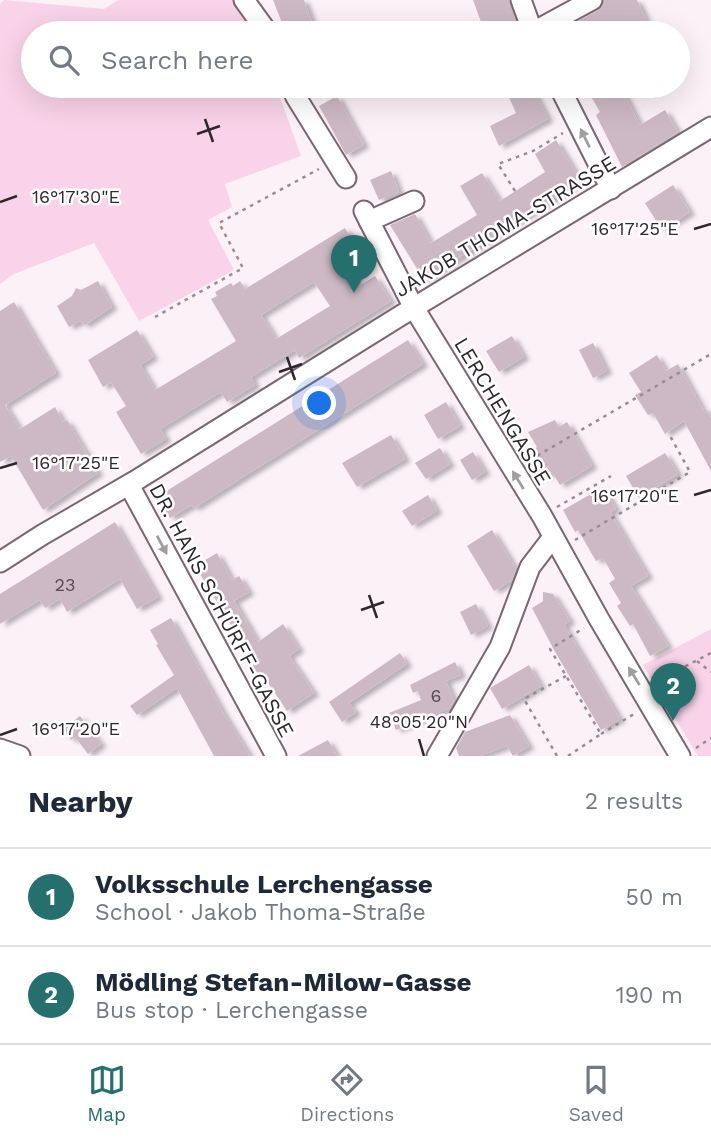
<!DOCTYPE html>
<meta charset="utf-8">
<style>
body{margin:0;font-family:"Work Sans",sans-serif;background:#f2f2f3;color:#1f2937}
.you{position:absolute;left:320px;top:404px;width:24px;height:24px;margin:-18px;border:5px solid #fff;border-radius:50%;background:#1a73e8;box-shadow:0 0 0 10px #1a73e833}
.badge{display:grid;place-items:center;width:46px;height:46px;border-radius:50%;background:#25706e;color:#fff;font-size:23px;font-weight:700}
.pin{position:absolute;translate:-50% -58px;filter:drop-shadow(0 2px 4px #0008)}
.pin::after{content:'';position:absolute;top:37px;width:24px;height:21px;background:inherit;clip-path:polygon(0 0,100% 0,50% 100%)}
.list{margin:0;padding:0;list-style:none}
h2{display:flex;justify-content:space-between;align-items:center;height:91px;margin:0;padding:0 28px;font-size:30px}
h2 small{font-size:23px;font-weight:400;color:#747a83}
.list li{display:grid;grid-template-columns:46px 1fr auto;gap:21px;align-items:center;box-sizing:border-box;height:98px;padding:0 28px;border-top:2px solid #e0e1e3}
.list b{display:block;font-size:26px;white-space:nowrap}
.list p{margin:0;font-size:23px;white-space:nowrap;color:#747a83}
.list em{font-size:23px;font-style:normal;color:#747a83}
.icon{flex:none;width:38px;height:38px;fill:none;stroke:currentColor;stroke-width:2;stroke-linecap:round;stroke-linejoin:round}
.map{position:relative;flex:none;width:711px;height:756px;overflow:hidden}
.search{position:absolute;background:#fff;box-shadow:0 7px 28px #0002;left:21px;right:21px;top:21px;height:77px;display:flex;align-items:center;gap:18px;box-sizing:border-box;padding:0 24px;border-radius:38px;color:#747a83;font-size:26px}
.sheet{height:287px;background:#fff}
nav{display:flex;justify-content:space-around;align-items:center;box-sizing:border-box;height:98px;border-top:2px solid #e0e1e3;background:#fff;font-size:19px;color:#747a83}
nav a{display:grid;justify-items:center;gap:4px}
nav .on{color:#25706e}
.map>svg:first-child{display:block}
.green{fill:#f9d3e9}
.building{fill:#cdb9c4;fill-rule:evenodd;filter:url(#shadow)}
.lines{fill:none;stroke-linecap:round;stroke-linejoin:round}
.minor-casing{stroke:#796771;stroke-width:23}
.path{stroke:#968c91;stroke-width:2.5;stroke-dasharray:3.5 5;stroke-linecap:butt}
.minor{stroke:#fff;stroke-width:19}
.oneway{fill:#a19ea0}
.ticks{fill:none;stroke:#2f272b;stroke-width:2.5}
.labels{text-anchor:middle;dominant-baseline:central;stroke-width:5;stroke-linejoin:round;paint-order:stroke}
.number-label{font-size:18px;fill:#564c51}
.street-label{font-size:21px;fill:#2f272b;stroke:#fff}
.ticks-label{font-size:18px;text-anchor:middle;fill:#2f272b;stroke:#fff;stroke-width:5;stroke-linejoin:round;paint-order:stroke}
</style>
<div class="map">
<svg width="711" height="756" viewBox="0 0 711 756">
<defs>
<filter id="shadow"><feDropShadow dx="5.5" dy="3" stdDeviation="2" flood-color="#0004"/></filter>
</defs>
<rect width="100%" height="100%" fill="#fdf1f8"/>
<g class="green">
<path d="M4 0 104 9 118 0H234L254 33H33V86H276L301 156 225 184 232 207 208 220 234 270 139 321 94 243 14 274 0 284V4Z"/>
<path d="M711 629V756H698L643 665Z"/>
</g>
<g class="building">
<path d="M273 0H304L316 33H286Z"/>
<path d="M473 0H509L520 33H485Z"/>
<path d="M604 0H637L647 22 626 33H569V26L598 10Z"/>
<path d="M504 86H531L548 119 499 146 490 126 516 113Z"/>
<path d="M585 86H620L640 125 665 110 678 132 622 167 596 115 600 112Z"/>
<path d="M337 96 364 145 346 155 319 106Z"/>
<path d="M556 140 581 181 424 280 390 225 415 214 431 243 477 215 460 186 482 173 500 201 545 172 535 154Z"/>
<path d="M391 171 399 192 379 200 370 180Z"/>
<path d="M673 185 690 212 662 230 645 203Z"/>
<path d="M345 228 360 253 345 262 359 286 375 276 391 301 299 358 295 350 251 377 255 385 227 402 221 392 160 429 166 439 141 454 116 412 126 406 111 382 103 387 88 360 137 330 153 357 140 365 155 390 236 341 211 299 217 296 215 292 231 283 233 286 240 281 245 289ZM314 282 330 306 276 339 261 315Z"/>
<path d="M98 281 112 307 85 325 80 321 69 327 57 306 72 296 76 288 81 290Z"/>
<path d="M14 302 56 373 5 405 20 429 55 407 63 422 67 420 98 473 43 510 11 456 0 462V311Z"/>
<path d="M512 336 524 357 499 372 486 351Z"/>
<path d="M408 340 423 364 194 508 192 505 170 518 157 497Z"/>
<path d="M593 343 607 371 593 378 579 350Z"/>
<path d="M657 355 666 371 678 364 703 410 705 408 711 418V471L684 421 665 434 653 413 648 415 635 395 641 392 629 373Z"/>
<path d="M446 402 460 426 438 439 424 415Z"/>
<path d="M555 420 559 427 567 422 592 466 560 485 552 472 543 477 527 452 537 447 528 432Z"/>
<path d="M391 435 405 459 357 487 342 463Z"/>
<path d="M440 448 450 464 426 479 415 463Z"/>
<path d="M473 452 485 472 472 480 460 460Z"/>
<path d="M665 453 678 474 639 498 626 476Z"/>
<path d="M603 487 616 509 610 512 648 576 631 586 668 646 650 656 633 624 630 626 617 606 621 603 609 583 615 579 603 558 596 561 578 530 575 532 563 510Z"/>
<path d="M428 495 437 511 412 526 402 511Z"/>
<path d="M115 522 158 597 137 609 120 579 67 612 60 599 45 608 40 600 0 624V594Z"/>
<path d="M492 530 516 569 512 580 494 591 467 546Z"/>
<path d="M217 553 232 580 239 576 249 592 234 601 258 642 283 624 299 649 289 656 314 693 287 711 262 674 258 677 228 627 231 625 195 566Z"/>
<path d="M543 592 553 594 570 621 564 625 620 719 601 730 554 650 532 608 543 601Z"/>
<path d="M476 604 488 626 471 635 460 612Z"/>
<path d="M171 618 224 714 250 756H214L177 688 137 715 130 706 174 675 156 645 158 644 150 630Z"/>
<path d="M400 653 407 664 349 703 356 712 342 722 329 702Z"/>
<path d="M455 662 461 675 446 681 454 701 450 708 396 730 389 713 421 700 418 691 413 693 410 685Z"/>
<path d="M529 665 541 686 502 709 490 688Z"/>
<path d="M510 715 529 746 513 756 507 746 480 756H459L456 748 465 732Z"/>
<path d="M80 716 101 744 88 754 75 737 71 740 63 729Z"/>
<path d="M328 740 337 756H298Z"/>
</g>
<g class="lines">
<g class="minor-casing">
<g id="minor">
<path d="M244 0 268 33"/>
<path d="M521 0 533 33"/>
<path d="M533 32 592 0"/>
<path d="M291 86 296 97 346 178"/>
<path d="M559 86 611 189"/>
<path d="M364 211 414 308 542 516 599 619 680 756"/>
<path d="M369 221 414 201"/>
<path d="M129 485 276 756"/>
<path d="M0 562 42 535 135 481 400 316 711 127"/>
<path d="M0 749 20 756"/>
<path d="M437 756 500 647 530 567 553 537"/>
</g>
</g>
<g class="path">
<path d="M515 191 498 164 533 151 563 133"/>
<path d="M155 317 243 268 219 223 319 169"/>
<path d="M530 460 711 354"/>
<path d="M557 507 611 476"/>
<path d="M575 540 690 472 669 434"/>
<path d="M697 661 711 672"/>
<path d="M655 682 711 653"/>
<path d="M601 734 634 714"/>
<path d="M696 748 711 738"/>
<path d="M557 756 524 699 566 676"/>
<path d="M568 756 601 734 550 649 584 628"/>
</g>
<use href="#minor" class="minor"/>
</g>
<defs><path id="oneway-solid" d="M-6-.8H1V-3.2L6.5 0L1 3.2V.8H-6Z" transform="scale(1.75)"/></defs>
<g class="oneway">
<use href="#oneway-solid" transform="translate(585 138) rotate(-116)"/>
<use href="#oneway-solid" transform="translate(518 480) rotate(-122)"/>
<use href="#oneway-solid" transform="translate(162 545) rotate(62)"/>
<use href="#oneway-solid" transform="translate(634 676) rotate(-122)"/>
</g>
<path class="ticks" d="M205 119 213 142M197 134 220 126M0 202 17 196M694 229 711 224M287 357 295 380M279 372 302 364M0 468 17 463M694 495 711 490M369 595 377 618M361 610 384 602M0 735 17 729M419 739 424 756"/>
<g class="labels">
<g class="number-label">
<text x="65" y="584">23</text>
<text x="436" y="695">6</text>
</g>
<g class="street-label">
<text transform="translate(505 226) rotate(-31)">JAKOB THOMA-STRASSE</text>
<text transform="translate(503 411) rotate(59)">LERCHENGASSE</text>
<text transform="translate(222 610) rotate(62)">DR. HANS SCHÜRFF-GASSE</text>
</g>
</g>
<g class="ticks-label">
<text x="76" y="203">16°17'30"E</text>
<text x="635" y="235">16°17'25"E</text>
<text x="76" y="469">16°17'25"E</text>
<text x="635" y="502">16°17'20"E</text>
<text x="419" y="728">48°05'20"N</text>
<text x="76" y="735">16°17'20"E</text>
</g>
</svg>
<div class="you"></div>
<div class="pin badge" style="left:354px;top:293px">1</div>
<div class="pin badge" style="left:673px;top:721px">2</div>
<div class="search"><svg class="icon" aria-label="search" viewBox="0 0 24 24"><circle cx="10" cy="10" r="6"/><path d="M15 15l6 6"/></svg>Search here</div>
</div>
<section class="sheet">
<h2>Nearby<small>2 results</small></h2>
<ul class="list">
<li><span class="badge">1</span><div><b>Volksschule Lerchengasse</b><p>School · Jakob Thoma-Straße</p></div><em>50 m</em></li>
<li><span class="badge">2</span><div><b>Mödling Stefan-Milow-Gasse</b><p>Bus stop · Lerchengasse</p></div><em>190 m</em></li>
</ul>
</section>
<nav>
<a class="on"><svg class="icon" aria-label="map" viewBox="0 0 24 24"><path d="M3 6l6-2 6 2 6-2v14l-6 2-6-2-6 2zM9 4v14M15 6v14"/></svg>Map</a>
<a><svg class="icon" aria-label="directions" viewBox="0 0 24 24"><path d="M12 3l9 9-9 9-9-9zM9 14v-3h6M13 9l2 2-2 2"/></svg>Directions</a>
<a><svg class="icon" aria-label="saved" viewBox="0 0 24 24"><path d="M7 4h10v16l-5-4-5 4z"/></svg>Saved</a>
</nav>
